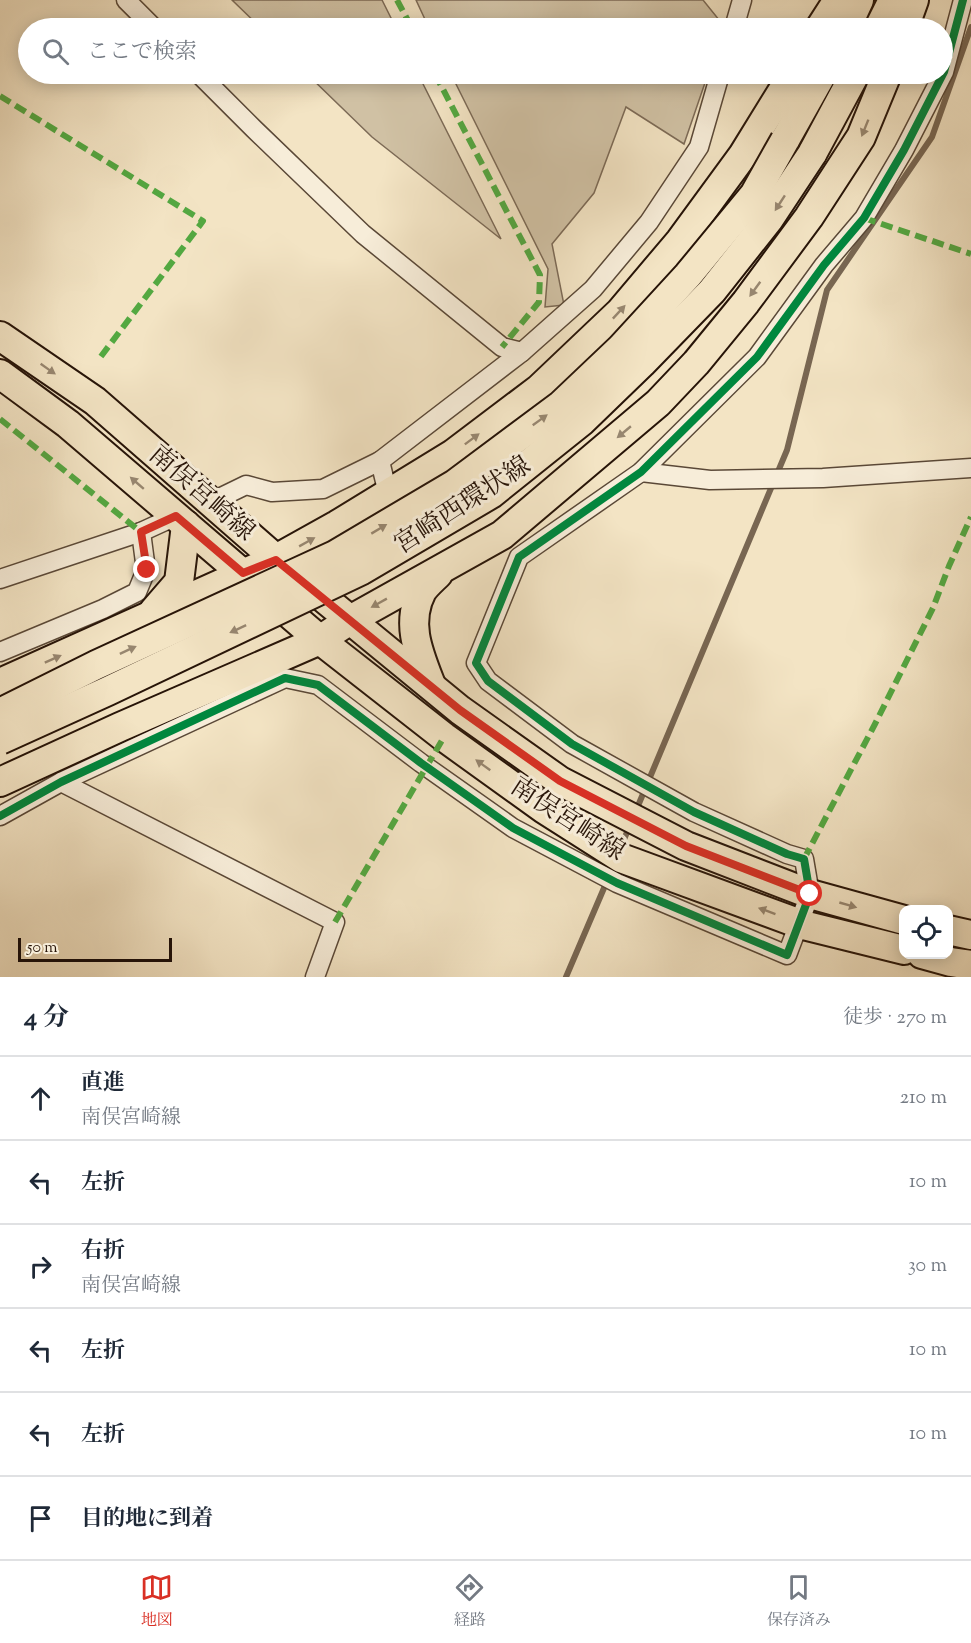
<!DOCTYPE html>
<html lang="ja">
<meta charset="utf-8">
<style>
body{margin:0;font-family:"Sorts Mill Goudy","Noto Serif JP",serif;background:#f6f6f7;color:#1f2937}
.controls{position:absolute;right:18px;bottom:18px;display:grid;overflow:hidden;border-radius:12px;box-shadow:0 3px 15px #0003}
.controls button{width:54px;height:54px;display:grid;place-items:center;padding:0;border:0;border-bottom:2px solid #e0e1e3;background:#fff;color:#1f2937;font:30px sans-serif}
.scale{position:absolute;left:18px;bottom:15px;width:154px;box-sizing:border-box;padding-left:6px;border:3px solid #271408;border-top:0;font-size:16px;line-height:21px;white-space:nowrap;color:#271408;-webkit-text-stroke:4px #f7edd9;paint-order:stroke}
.stop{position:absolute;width:18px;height:18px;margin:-14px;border:4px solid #d93025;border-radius:50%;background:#fff}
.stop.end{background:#d93025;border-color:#fff;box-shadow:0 2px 6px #0008}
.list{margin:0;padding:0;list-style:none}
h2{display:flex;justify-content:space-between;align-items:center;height:78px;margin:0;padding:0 24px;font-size:26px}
h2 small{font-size:20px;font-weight:400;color:#747a83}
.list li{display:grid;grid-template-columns:39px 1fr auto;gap:18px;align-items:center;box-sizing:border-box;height:84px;padding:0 24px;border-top:2px solid #e0e1e3}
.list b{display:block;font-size:22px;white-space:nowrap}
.list p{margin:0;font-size:20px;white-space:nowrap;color:#747a83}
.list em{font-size:20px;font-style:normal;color:#747a83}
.icon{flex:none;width:33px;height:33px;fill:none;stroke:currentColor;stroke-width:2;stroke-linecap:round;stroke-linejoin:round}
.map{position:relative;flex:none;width:971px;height:977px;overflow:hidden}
.search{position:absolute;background:#fff;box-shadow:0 3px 15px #0003;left:18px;right:18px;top:18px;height:66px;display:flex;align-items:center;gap:15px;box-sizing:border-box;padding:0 21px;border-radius:33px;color:#747a83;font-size:22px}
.sheet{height:582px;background:#fff}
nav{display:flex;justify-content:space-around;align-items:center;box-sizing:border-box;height:84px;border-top:2px solid #e0e1e3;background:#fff;font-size:16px;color:#747a83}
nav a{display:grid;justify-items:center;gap:3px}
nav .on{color:#d93025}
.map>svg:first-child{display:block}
.green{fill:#d0c1a4;stroke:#7c6a56;stroke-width:1.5}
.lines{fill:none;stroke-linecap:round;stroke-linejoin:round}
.stream{stroke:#786652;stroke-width:6}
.minor-casing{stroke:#5a4837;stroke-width:21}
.primary-casing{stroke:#271408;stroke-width:32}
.minor{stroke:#f7edd9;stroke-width:18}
.primary{stroke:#f3e4c4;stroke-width:28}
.primary-bridge-casing{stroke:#271408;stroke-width:32;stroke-linecap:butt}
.primary-bridge{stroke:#f3e4c4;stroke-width:28}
.quiet{stroke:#53a841;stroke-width:6;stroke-dasharray:12 6;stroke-linecap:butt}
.cycleway-casing{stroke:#f7edd9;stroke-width:11}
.cycleway{stroke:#00873e;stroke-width:8}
.oneway{fill:#97866f}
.route{stroke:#d93025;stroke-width:8}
.labels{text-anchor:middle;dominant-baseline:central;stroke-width:6;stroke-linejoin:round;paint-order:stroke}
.street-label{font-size:26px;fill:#271408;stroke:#f7edd9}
</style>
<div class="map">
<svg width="971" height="977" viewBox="0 0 971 977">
<rect width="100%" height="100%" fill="#f3e4c4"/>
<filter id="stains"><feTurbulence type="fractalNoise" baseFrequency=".00333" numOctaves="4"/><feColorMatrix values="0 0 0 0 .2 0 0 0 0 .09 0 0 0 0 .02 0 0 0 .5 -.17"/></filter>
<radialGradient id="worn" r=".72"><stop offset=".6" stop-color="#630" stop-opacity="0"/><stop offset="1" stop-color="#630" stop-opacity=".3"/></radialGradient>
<g class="green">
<path d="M232 0H382L396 28H261Z"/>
<path d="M416 0H703L724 26 723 28H429Z"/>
<path d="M307 74H418L501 239 372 137Z"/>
<path d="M451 74H708L684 144 626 107 594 193 552 244 564 305 545 307 548 269Z"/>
</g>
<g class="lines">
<g class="stream">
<path d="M635 813 787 450 827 290 932 137 971 27"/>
<path d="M620 849 630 825"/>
<path d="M566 977 607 881"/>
</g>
<g class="minor-casing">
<g id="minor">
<path d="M126 0 154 28"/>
<path d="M734 28 742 0"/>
<path d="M199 74 254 129 363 234 502 347 522 352"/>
<path d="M641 472 710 480 823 478 971 468"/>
<path d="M388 494 380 461 522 352 593 289 649 222 699 147 720 74"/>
<path d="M211 502 246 485 272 492 323 489 380 461"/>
<path d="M0 579 141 532 176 516"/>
<path d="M0 652 103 609 137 592 146 570 141 532"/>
<path d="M61 782 335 922 315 977"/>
<path d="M0 816 61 782 285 678 318 685 421 763 513 828 617 883 787 955 810 894 804 859 787 854 694 812 572 744 488 681 476 663 519 557 641 472 757 357 824 265 864 218 904 150 944 72 963 0"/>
</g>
</g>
<g class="primary-casing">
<g id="primary">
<path d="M820 28 838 0"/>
<path d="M846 28 859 0"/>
<path d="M879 28 893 0"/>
<path d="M904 28 914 0"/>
<path d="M785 140 822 74"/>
<path d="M812 154 855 74"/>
<path d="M0 336 95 401 276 559 460 710 560 781 686 846 810 894 904 920"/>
<path d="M0 374 68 424 320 640 444 737 544 809 621 858 803 925 904 950"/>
<path d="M154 611 179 582 186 525"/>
<path d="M0 683 276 559 337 525 453 454 539 389 620 312 680 241 743 155 793 74"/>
<path d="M431 685C419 654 405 623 422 591 426 585 433 579 438 574"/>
<path d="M0 782 120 727 320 640 350 620 502 535 658 403 696 363 746 302 809 217 861 137 887 74"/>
<path d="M948 930 971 935"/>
<path d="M922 954 951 962 971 965"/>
</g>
</g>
<use href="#minor" class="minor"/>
<use href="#primary" class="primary"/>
<g class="primary-bridge-casing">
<g id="primary-bridge">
<path d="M0 713 96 665 335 555 455 484 561 405 621 348 688 275 754 195 785 140"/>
<path d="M0 740 108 691 362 570 491 494 582 421 642 363 712 291 769 219 812 154"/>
</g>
</g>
<use href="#primary-bridge" class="primary-bridge"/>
<g class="quiet">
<path d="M397 0 412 28"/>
<path d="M435 74 540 275 539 302 502 347"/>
<path d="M0 96 203 221 99 359"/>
<path d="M864 218 971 254"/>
<path d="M0 419 141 532"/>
<path d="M804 859 875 724 933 608 949 566 971 517"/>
<path d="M335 922 444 737"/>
</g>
<g class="cycleway-casing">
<path id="cycleway" d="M0 816 61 782 285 678 318 685 421 763 513 828 617 883 787 955 810 894 804 859 787 854 694 812 572 744 488 681 476 663 519 557 641 472 757 357 824 265 864 218 904 150 944 72 963 0"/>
</g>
<use href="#cycleway" class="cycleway"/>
</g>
<defs><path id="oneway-solid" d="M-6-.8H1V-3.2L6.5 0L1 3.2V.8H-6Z" transform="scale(1.5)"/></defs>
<g class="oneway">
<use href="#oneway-solid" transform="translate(865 128) rotate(112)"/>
<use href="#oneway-solid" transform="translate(780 203) rotate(123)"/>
<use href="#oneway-solid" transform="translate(755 289) rotate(126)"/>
<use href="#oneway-solid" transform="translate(619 312) rotate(-47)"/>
<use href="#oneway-solid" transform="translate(48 369) rotate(35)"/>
<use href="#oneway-solid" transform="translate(540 420) rotate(-36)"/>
<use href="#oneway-solid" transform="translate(624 432) rotate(140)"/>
<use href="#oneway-solid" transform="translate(472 439) rotate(-37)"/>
<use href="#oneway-solid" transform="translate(137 483) rotate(-139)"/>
<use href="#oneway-solid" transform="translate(379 529) rotate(-31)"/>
<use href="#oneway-solid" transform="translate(307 542) rotate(-29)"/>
<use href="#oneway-solid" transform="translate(379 603) rotate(151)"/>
<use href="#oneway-solid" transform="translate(238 629) rotate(155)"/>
<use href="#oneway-solid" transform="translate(128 650) rotate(-25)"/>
<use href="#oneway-solid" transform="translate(53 659) rotate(-24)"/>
<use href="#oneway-solid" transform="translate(483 765) rotate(-144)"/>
<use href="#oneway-solid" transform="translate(848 905) rotate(16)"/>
<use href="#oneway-solid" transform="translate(767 911) rotate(-160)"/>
</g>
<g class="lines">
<path class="route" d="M147 570 141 532 176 516 243 573 276 560 460 710 560 781 686 846 810 894"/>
</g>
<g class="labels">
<g class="street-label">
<text transform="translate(201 494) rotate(41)">南俣宮崎線</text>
<text transform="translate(463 506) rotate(-33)">宮崎西環状線</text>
<text transform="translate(567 820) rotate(33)">南俣宮崎線</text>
</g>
</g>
<rect width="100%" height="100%" filter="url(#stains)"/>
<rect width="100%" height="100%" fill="url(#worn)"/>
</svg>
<div class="controls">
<button><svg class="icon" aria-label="locate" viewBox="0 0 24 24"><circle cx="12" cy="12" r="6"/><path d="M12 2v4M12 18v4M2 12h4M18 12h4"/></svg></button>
</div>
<div class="scale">50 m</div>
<div class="stop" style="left:810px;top:894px"></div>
<div class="stop end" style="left:147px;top:570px"></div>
<div class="search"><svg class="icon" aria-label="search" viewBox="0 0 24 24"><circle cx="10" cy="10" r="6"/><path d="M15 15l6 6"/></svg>ここで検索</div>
</div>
<section class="sheet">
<h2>4 分<small>徒歩 · 270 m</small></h2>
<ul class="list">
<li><svg class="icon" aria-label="ahead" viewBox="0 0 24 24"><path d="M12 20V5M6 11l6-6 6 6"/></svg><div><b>直進</b><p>南俣宮崎線</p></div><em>210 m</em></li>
<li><svg class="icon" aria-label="left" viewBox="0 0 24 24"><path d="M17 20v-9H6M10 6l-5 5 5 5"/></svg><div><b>左折</b></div><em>10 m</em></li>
<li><svg class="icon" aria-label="right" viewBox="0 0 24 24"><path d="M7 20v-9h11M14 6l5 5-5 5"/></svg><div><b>右折</b><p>南俣宮崎線</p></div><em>30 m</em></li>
<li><svg class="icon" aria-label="left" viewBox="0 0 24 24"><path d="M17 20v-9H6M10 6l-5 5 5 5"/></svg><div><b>左折</b></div><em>10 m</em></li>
<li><svg class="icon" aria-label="left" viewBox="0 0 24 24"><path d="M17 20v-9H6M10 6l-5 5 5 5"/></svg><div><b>左折</b></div><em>10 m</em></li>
<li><svg class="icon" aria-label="arrive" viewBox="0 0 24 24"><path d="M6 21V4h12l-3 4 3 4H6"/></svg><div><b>目的地に到着</b></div></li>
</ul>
</section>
<nav>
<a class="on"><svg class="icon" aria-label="map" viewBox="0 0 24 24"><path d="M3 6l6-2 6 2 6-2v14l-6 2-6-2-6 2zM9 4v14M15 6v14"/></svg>地図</a>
<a><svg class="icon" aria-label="directions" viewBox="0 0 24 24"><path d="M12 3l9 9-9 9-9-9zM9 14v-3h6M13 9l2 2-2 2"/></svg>経路</a>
<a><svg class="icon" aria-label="saved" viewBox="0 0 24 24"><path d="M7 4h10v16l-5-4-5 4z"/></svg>保存済み</a>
</nav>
